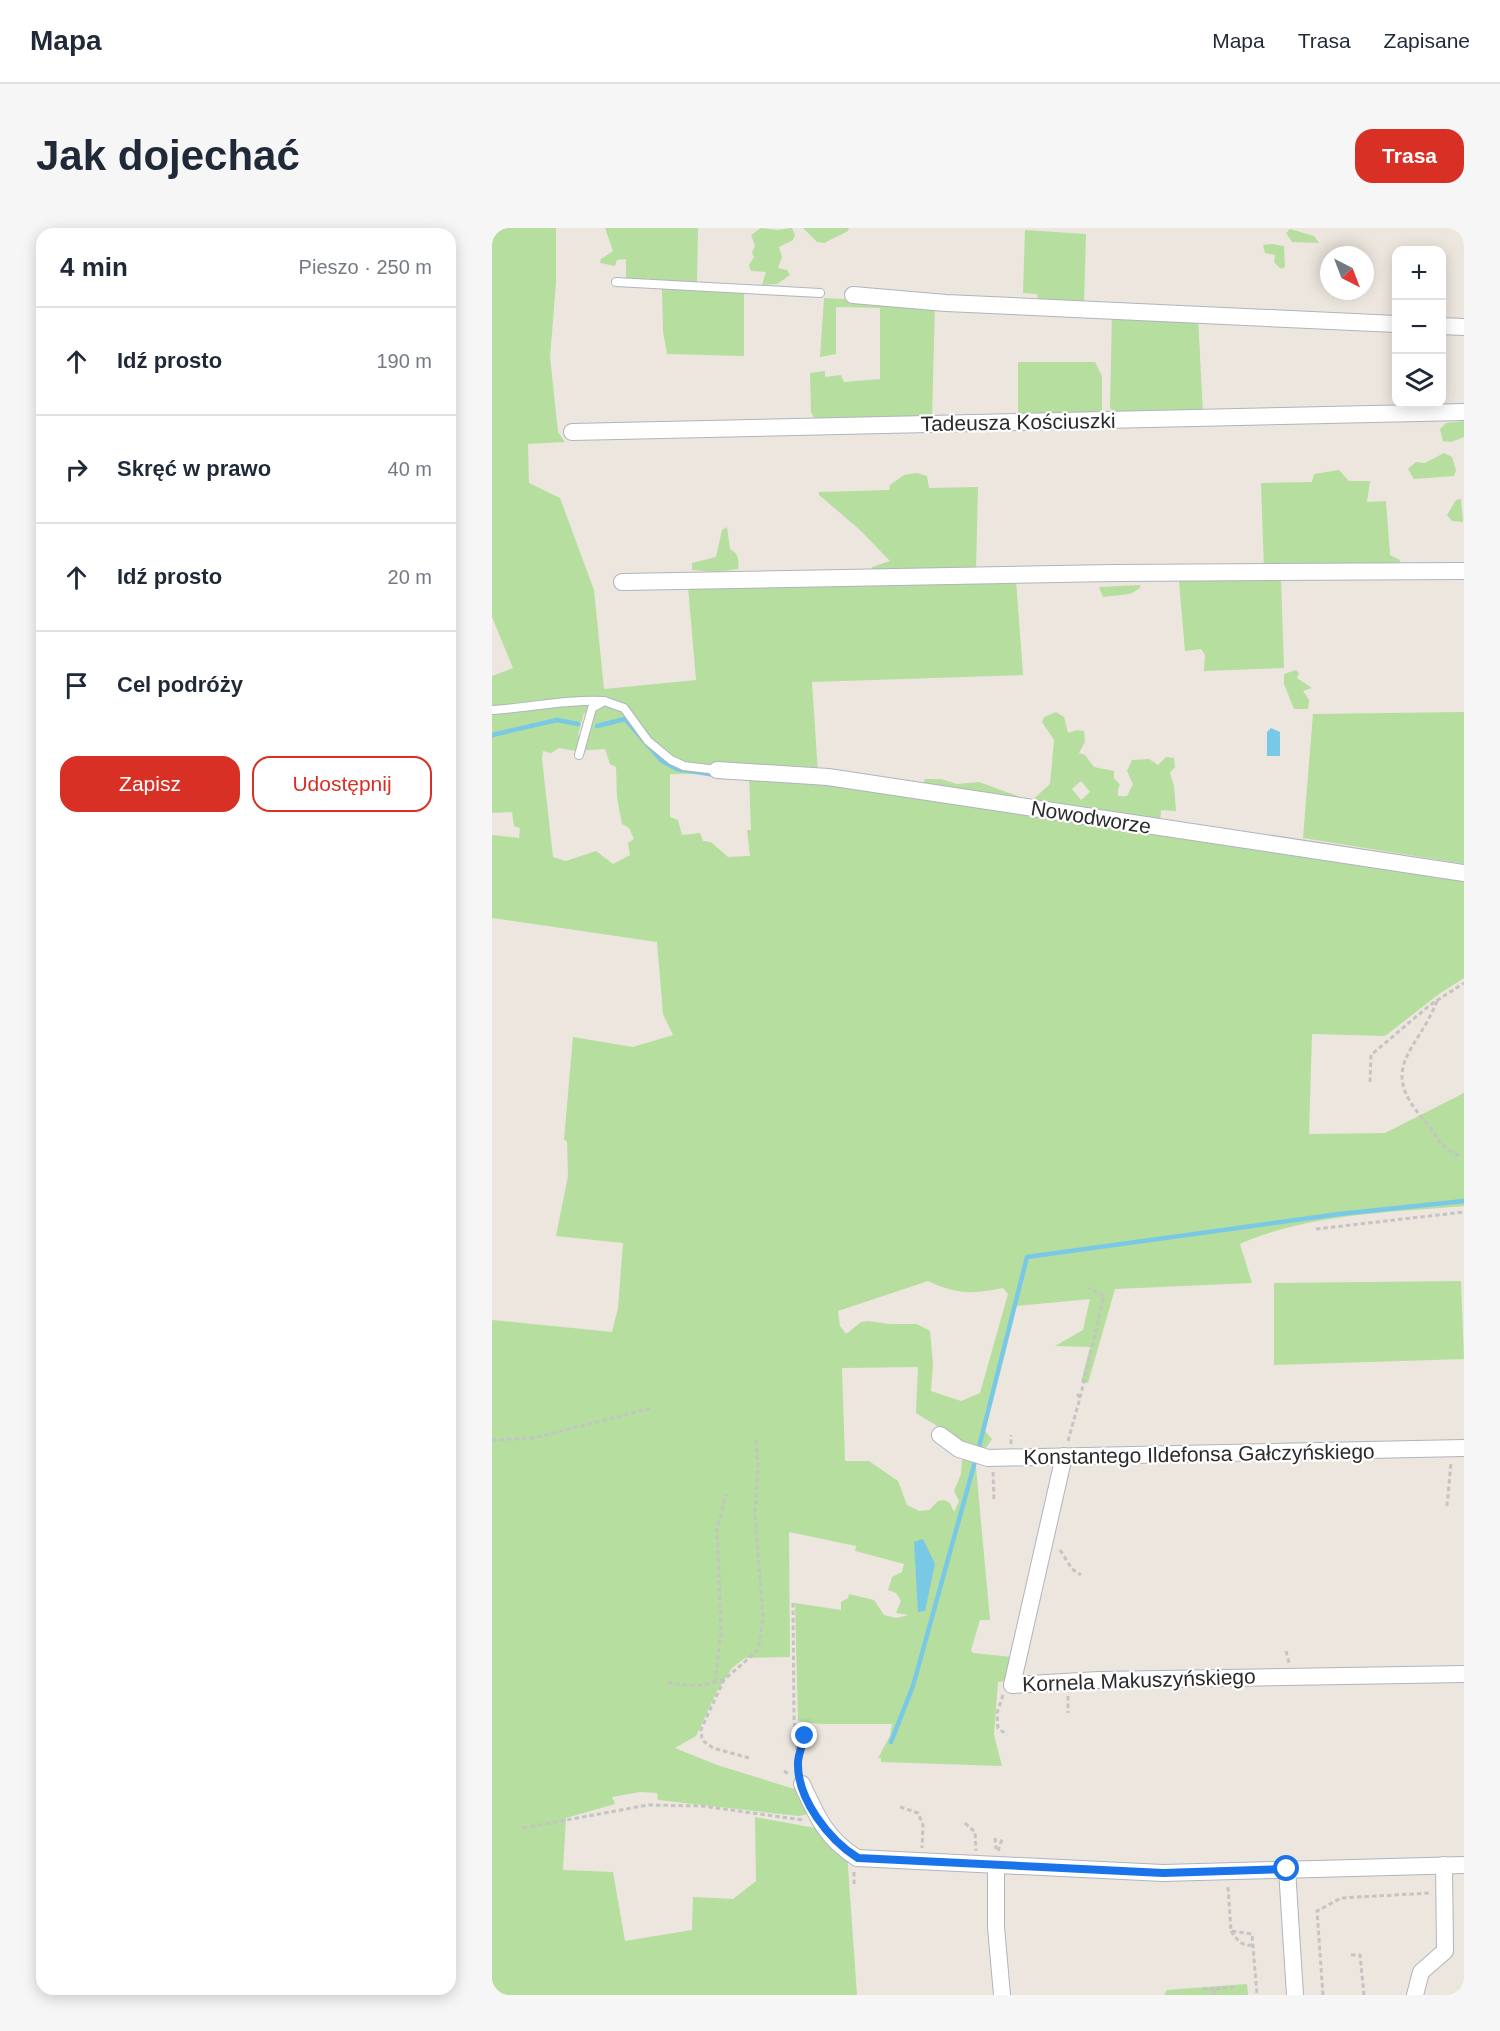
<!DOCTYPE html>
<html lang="pl">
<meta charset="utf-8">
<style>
body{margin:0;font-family:Helvetica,sans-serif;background:#f6f6f7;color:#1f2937}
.controls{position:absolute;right:18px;top:18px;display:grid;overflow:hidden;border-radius:12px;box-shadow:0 3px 15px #0003}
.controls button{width:54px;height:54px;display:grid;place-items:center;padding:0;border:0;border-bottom:2px solid #e0e1e3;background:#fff;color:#1f2937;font:30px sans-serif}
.compass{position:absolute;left:828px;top:18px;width:54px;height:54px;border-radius:50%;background:#fff;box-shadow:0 3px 15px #0003;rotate:138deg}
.stop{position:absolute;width:18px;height:18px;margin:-14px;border:4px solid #1a73e8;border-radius:50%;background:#fff}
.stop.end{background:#1a73e8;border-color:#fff;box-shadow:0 2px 6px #0008}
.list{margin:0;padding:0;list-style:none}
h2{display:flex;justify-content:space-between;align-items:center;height:78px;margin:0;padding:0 24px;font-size:26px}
h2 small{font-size:20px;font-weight:400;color:#747a83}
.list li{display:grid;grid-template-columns:39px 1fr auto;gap:18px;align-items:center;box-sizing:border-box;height:108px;padding:0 24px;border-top:2px solid #e0e1e3}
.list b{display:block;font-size:22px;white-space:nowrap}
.list em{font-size:20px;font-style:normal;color:#747a83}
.actions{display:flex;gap:12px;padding:18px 24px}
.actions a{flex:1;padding:14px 0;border:2px solid #d93025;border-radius:18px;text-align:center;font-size:21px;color:#d93025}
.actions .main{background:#d93025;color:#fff}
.icon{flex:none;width:33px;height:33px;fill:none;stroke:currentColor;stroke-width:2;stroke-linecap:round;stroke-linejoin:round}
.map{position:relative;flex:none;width:972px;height:1767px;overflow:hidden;border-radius:18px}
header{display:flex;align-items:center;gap:36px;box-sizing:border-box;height:84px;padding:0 30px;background:#fff;border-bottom:2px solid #e0e1e3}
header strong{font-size:28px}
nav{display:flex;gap:33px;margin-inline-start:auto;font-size:21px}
.intro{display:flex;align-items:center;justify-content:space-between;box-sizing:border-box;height:144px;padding:0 36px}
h1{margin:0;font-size:42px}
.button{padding:15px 27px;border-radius:18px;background:#d93025;color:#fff;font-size:21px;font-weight:700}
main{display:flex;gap:36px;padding:0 36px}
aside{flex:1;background:#fff;border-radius:18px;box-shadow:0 3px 15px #0003}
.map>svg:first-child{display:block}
.green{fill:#b5de9f;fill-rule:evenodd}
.water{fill:#79c9e6}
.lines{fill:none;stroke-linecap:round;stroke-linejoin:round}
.stream{stroke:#79c9e6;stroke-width:4.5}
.service-casing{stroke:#b1b4bd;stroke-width:10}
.minor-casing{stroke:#b1b4bd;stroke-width:18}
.path{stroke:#c4c4c4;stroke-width:3;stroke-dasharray:4.5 3;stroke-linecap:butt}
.service{stroke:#fff;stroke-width:8}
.minor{stroke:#fff;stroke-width:16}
.route{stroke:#1a73e8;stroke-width:8}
.labels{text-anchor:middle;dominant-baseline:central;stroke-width:4.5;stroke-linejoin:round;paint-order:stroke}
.street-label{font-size:21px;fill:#2b2b2b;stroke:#fff}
</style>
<header>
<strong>Mapa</strong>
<nav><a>Mapa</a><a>Trasa</a><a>Zapisane</a></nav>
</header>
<div class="intro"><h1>Jak dojechać</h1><a class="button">Trasa</a></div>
<main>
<aside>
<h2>4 min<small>Pieszo · 250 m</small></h2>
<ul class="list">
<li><svg class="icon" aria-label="ahead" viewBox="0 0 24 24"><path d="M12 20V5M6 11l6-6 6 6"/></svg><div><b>Idź prosto</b></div><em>190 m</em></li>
<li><svg class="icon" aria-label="right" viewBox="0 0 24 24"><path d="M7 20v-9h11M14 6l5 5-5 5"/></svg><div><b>Skręć w prawo</b></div><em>40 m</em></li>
<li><svg class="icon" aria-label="ahead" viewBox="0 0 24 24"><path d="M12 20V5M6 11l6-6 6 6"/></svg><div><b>Idź prosto</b></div><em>20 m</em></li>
<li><svg class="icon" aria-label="arrive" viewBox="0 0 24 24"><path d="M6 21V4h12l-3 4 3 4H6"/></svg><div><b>Cel podróży</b></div></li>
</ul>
<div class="actions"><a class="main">Zapisz</a><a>Udostępnij</a></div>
</aside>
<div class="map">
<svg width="972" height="1767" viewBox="0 0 972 1767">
<rect width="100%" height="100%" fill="#ece6de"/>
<g class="green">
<path d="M0 0H64V55L58 129 66 204 73 214 36 216 37 255 68 270 102 362 112 461 204 452 196 359 524 352 531 447 320 454 326 545 178 546V589L186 592 190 607 208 605 211 613 219 614 236 629 258 628 255 602H259L257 546 430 559 433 551H449L465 556 487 554 531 570V576L535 577 558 556 562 512 550 494 552 489 564 484 572 489 576 505 585 502 592 503 593 514 587 525 593 527 602 539 622 543V550L628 557 626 561V568H635L641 556 635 543 640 532 657 531 666 537 674 529 682 530 683 539 678 545 682 558 684 583 669 582 668 595 972 647V750L947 766 893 808 820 806 817 906 893 905 972 865V978C896 985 819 985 748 1016L760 1055 623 1061 596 1155 589 1154 598 1119 563 1118 591 1102 598 1071 523 1078 493 1203 500 1211 490 1226 424 1185 426 1139 350 1140 353 1233H377L406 1253 415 1277 427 1283 437 1282 446 1273 452 1272 458 1275 462 1284 467 1273 462 1263 469 1246 470 1232 475 1229 484 1239 498 1392H488L479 1422 481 1425 520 1429 515 1453 506 1454 502 1507 510 1538 389 1534V1530H386L398 1508 400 1496H329L306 1493 303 1375 349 1382V1374L356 1370 357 1366 382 1372 392 1387 404 1390 417 1387 404 1385 409 1373 404 1365 396 1362 400 1349 410 1344 412 1336 363 1323 364 1318 297 1304 298 1429 253 1430 240 1440 225 1463 204 1508 183 1520 225 1537 309 1563 319 1581 313 1587 306 1588 166 1572 165 1565 148 1564 120 1569 123 1576 74 1590 71 1642 121 1644 133 1713 200 1702 201 1669 241 1671 264 1653 263 1589 329 1601 355 1625 365 1767H0V1092L120 1104 126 1080 131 1015 64 1008 76 948 75 914 72 911 81 809 141 819 181 807 171 786 165 714 0 690V607L27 610 28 600 22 598 20 584 0 585V448L21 440 0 389ZM92 485H102L92 510 86 507ZM67 520 84 523 113 521 118 536 124 539 125 569 130 596 137 600 142 611 136 615 138 627 121 636 104 623 74 633 61 629 50 531 51 523 59 525ZM589 553 598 564 589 572 580 561ZM436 1053C466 1067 479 1066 511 1060L516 1066 488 1165 469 1173 439 1163 441 1136 438 1103 425 1096H397L377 1093 369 1094 354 1106 348 1098 346 1083Z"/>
<path d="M113 0H206L205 56 158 54 156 50 147 53 134 50V31L125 32 123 38 108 35 109 31 121 23Z"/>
<path d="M269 0 285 2 300 0 303 7 301 12 287 19 290 29 286 40 295 42 298 47 285 56 270 57 274 44 259 43 257 37 262 29 260 25 263 17 259 7Z"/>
<path d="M311 0H357L356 3 332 15 325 14Z"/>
<path d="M798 1 822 8 827 15 800 14 794 5Z"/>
<path d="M533 2 594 6 592 75 546 72 545 66 531 65Z"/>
<path d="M780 16 792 18 793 39 789 41 782 34 783 27 773 25 771 17Z"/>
<path d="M170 61 252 65V128L175 126 171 103Z"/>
<path d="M332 70 443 76 440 190 324 193 319 184 318 145 333 143V149L349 147 352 154 388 151V80L344 79V126L328 129Z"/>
<path d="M620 84 706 89 711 185 624 186 618 180Z"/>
<path d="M526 134H603L610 148V184L526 188Z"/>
<path d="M972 193V209L959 214 951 213 948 201 954 195Z"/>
<path d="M952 225 960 229 964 242 962 248 922 251 916 241 924 234 933 235Z"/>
<path d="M847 242 857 253H878L875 274 894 273 898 327 908 332 907 338 772 342 769 255 820 254 822 246Z"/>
<path d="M425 245 435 248 437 260 486 259 484 345 379 344 380 339 398 333 367 301 327 267V264L397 262 398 257 412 247Z"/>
<path d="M969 271 971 294 960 293 955 287 964 272Z"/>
<path d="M235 299 238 321C247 326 247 332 246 341L225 344 200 342V335L224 329 230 302Z"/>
<path d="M689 350 789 351 792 440 712 443 713 427 709 421 693 423 687 354Z"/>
<path d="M648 357V360L638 366 611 369 607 359Z"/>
<path d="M804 442 807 445 805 450 820 460 811 463 817 472 816 481H802L792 456V446Z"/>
<path d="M972 484V636L811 610 821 486Z"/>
<path d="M969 1053 972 1131 782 1137V1055Z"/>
<path d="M755 1756 756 1767H672L675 1762Z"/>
</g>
<g class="water">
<path d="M779 500 788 504V528H775V504Z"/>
<path d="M431 1311 443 1336 433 1383 426 1384 422 1314Z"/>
</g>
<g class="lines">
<g class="stream">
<path d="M105 498 133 491 170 533 185 541 224 547"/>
<path d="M0 507 65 492 86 496"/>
<path d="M486 1223 535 1029 847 986 972 973"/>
<path d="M399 1514 421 1458 484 1230"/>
</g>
<g class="service-casing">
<g id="service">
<path d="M124 54 328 65"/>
<path d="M0 482C37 480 74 471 112 473"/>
<path d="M87 527 100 480 112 473 132 480 156 513 179 532 192 538 225 542"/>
</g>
</g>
<g class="minor-casing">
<g id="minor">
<path d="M361 67 454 75 904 96"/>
<path d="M950 98 972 99"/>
<path d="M80 204 972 184"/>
<path d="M130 354 622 345 972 343"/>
<path d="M225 542 336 549 972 645"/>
<path d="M448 1207 467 1221 496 1230 972 1220"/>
<path d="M572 1228 520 1457 607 1452 972 1446"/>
<path d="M310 1556C325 1589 334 1610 365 1630L671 1645 972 1637"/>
<path d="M504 1638V1699L510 1767"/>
<path d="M795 1641 803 1767"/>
<path d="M923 1767 929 1744 953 1723 952 1637"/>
</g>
</g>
<g class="path">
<path d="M945 773C925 824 885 839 932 892 947 909 944 916 967 928"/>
<path d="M878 854 879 827 938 777 972 755"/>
<path d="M824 1001 972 984"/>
<path d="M588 1170 612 1068 597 1060"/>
<path d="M0 1212 41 1210 161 1180"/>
<path d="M576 1213 588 1170 584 1164"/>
<path d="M519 1216V1207"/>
<path d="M501 1244 502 1273"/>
<path d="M955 1278 959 1234"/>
<path d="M568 1322 580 1341 589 1347"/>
<path d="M301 1375 302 1491 307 1541"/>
<path d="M794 1423 797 1435"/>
<path d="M223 1454 229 1403 225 1301 234 1266"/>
<path d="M176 1455 205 1458 232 1452"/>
<path d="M511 1467 505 1485 506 1500 515 1507"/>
<path d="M576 1468V1485"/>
<path d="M257 1530 221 1520 210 1512 209 1501 232 1452 266 1422 271 1391 263 1286 266 1238 264 1212"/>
<path d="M307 1532 313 1508"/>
<path d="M292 1543 298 1547"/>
<path d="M408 1579 426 1585 431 1597 430 1620"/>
<path d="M473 1595 483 1604 484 1623"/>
<path d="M31 1600 156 1577 210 1578 311 1592"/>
<path d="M503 1610 504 1621"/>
<path d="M506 1623 510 1611"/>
<path d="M362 1644V1656"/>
<path d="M736 1659 739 1703 760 1706 765 1767"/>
<path d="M739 1703C746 1713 749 1718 761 1717"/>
<path d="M859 1727H868L872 1767"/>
<path d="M711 1761H722"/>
<path d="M722 1767V1761L742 1759"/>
<path d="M831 1767 825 1683 849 1670 938 1665"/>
</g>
<use href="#service" class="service"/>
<use href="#minor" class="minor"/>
</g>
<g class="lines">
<path class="route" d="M313 1508C311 1516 306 1526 306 1535 305 1571 337 1612 366 1630L671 1645 795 1641"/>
</g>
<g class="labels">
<g class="street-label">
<text transform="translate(526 194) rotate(-1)">Tadeusza Kościuszki</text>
<text transform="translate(599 589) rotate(9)">Nowodworze</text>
<text transform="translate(707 1226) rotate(-1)">Konstantego Ildefonsa Gałczyńskiego</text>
<text transform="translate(647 1452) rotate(-2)">Kornela Makuszyńskiego</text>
</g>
</g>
</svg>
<div class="controls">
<button>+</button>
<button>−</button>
<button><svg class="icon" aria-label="layers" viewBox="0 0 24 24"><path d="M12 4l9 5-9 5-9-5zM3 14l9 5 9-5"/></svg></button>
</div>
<svg class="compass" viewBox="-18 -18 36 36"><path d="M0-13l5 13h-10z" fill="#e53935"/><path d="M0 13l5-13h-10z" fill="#747a83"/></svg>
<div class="stop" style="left:795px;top:1641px"></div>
<div class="stop end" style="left:313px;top:1508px"></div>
</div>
</main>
